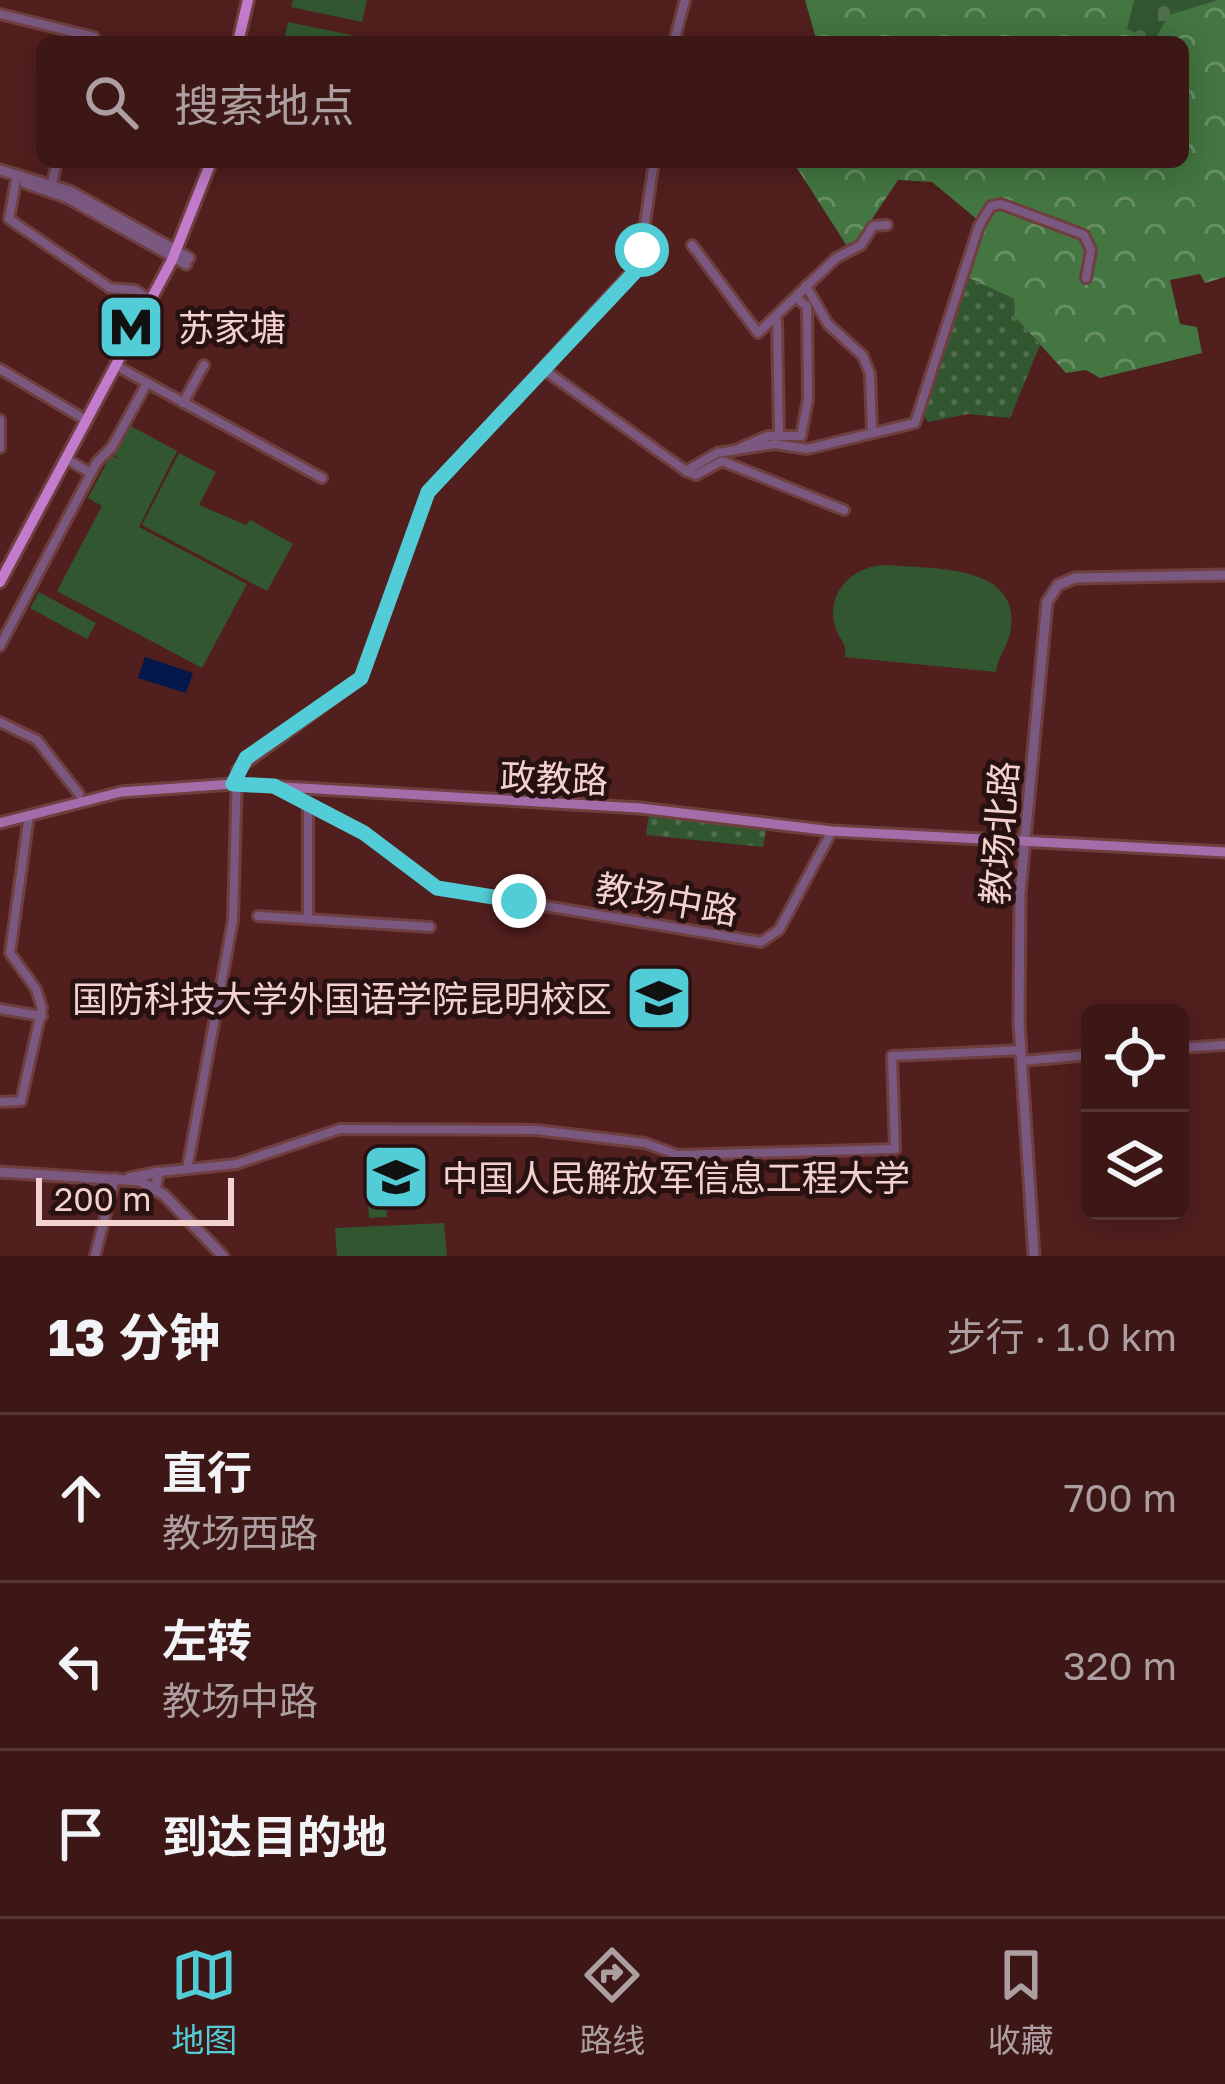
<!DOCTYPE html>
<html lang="zh">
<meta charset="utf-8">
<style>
body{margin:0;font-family:"Golos Text","Noto Sans SC",sans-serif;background:#44201f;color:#f1f3f6}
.controls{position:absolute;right:36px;bottom:36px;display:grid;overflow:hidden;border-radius:18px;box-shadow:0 6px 30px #0003}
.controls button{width:108px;height:108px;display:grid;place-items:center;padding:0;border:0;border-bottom:3px solid #563635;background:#3d1716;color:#f1f3f6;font:60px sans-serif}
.scale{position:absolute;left:36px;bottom:30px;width:198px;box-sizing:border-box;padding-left:12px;border:6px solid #f3d1cf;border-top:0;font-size:33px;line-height:42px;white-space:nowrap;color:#f3d1cf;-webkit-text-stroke:9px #281111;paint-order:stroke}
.stop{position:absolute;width:36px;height:36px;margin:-27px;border:9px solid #52ccd6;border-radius:50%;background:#fff}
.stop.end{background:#52ccd6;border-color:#fff;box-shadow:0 3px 12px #0008}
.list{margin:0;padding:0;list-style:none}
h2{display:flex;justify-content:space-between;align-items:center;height:156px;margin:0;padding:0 48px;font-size:51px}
h2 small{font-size:39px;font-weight:400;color:#ad9fa1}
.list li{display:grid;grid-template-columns:78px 1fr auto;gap:36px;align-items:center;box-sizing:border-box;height:168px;padding:0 48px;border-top:3px solid #563635}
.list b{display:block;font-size:45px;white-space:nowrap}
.list p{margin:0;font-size:39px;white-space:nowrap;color:#ad9fa1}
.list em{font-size:39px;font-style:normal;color:#ad9fa1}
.icon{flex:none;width:66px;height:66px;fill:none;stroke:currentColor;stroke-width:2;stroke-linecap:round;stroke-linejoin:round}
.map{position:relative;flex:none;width:1225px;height:1256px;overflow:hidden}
.search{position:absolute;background:#3d1716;box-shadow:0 6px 30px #0003;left:36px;right:36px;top:36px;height:132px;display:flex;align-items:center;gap:30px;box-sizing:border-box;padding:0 42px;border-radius:18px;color:#ad9fa1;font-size:45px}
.sheet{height:660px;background:#3d1716}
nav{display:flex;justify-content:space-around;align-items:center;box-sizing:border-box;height:168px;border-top:3px solid #563635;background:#3d1716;font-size:33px;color:#ad9fa1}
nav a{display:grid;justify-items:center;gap:6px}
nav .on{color:#52ccd6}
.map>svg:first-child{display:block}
.grass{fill:url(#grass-dots)}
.forest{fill:url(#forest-crowns)}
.cemetery{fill:url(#cemetery-stones)}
.garden{fill:#325730}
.water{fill:#03174b}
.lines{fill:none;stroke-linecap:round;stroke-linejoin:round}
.minor-casing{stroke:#6e3f3e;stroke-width:14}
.tertiary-casing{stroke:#6e3f3e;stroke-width:15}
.secondary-casing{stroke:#6e3f3e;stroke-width:15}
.primary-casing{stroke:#6e3f3e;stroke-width:16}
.minor{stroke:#7a587f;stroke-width:8}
.tertiary{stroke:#7a587f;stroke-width:9}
.secondary{stroke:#a36daa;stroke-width:9}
.primary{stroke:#c27ccb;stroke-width:10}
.route{stroke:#52ccd6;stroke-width:15}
.labels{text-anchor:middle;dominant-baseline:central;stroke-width:10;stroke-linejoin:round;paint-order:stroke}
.poi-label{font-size:36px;fill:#f3d1cf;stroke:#281111;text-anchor:start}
.street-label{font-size:36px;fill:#f3d1cf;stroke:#281111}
</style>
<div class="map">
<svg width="1225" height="1256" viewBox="0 0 1225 1256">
<defs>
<pattern id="grass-dots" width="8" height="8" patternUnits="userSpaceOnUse" patternTransform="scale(3)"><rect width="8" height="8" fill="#325730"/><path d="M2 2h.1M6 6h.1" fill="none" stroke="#506e4d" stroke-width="1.8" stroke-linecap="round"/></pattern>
<pattern id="forest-crowns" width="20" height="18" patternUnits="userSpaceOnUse" patternTransform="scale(3)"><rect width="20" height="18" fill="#437640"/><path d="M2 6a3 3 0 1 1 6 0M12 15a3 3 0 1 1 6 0" fill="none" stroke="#688f63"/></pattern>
<pattern id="cemetery-stones" width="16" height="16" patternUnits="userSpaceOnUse" patternTransform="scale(3)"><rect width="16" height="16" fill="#325730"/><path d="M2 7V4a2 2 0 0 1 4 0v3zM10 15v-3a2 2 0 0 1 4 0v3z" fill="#506e4d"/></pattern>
</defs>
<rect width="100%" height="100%" fill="#511f1e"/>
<g class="grass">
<path d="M967 277 1014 299 1015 317 1040 345 1010 418 968 414 928 422 924 416Z"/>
<path d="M649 814 767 826 763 847 646 835Z"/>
</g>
<path class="forest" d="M805 0H1225V277L1205 283 1200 274 1170 280 1180 324 1197 327 1202 353 1100 378 1086 370 1066 373 1015 317 1014 299 967 277 984 225 932 182 898 180 858 240 847 246 795 165 1183 162V42H817Z"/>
<path class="cemetery" d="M1134 0H1218L1169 15 1154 41 1127 29Z"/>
<g class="garden">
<path d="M293 0H367L362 22 291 7Z"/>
<path d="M288 22 356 36 355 42 284 40Z"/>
<path d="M129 425 177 451 139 527 247 584 202 668 57 591 102 506 88 498 111 455 121 460 113 454Z"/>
<path d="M179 453 216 472 199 505 246 525 250 520 293 544 267 591 142 525Z"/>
<path d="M883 565C925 569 1020 562 1011 628 1009 645 998 655 996 672L845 657C847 643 841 642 836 629 824 595 851 567 883 565Z"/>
<path d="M39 592 96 623 87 639 30 608Z"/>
<path d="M383 1154 387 1217 369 1218 365 1155Z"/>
<path d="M444 1223 447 1256H337L335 1228Z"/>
</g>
<path class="water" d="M145 657 193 673 186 693 138 678Z"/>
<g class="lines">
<g class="minor-casing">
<g id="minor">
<path d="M0 14 94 37 93 42"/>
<path d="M674 42 685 0"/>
<path d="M17 175 9 219 110 288 135 290 150 300"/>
<path d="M52 184 57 162"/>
<path d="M692 245 758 333 836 258 861 245 873 226 887 225"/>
<path d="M806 286 828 324 863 356 870 374 872 431"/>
<path d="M777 321 779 435"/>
<path d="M0 369 86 420"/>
<path d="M122 369 322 478"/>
<path d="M543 369 686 471 696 475 722 461 844 510"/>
<path d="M183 403 204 365"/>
<path d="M0 420V448"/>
<path d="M740 448 768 436H801L808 399 807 306 797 299"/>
<path d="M66 459 91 473"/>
<path d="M686 471 717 453 775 444 807 449 915 423 979 226 991 206 1001 204 1084 235 1091 250 1086 278"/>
<path d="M0 646 97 462 112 447 147 383"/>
<path d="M0 722 37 740 79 794"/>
<path d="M276 788 364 833 437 888 761 942 779 930 832 831"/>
<path d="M258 916 430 927"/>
<path d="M308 918V805"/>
<path d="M0 1009 42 1016"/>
<path d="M1180 1048 1225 1045"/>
<path d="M1021 1061 1090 1055"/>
<path d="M0 1102 21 1101 42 1008 36 989 10 953 29 815"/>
<path d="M187 1169 233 920 237 770 361 678 428 492 639 264 654 162"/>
<path d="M159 1172 236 1164 340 1129 536 1130 645 1143 678 1155 895 1149 892 1056 1021 1050"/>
<path d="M95 1256 115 1178"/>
</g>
</g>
<g class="tertiary-casing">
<g id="tertiary">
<path d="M0 170 70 191 189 258"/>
<path d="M25 183 68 198 186 264"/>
<path d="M0 1172 140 1181 164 1195 223 1256"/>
<path d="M129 1178 159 1172 155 1188"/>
<path d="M1034 1256 1019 1023 1020 893 1047 602 1058 585 1075 578 1225 575"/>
</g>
</g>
<g class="secondary-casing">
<path id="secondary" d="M0 823 121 792 233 784 640 808 832 831 1225 852"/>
</g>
<g class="primary-casing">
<g id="primary">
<path d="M238 42 248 0"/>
<path d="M0 582 172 260 211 162"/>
</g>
</g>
<use href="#minor" class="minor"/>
<use href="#tertiary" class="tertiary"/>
<use href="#secondary" class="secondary"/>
<use href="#primary" class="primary"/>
</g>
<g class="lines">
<path class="route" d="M519 901 437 888 364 833 274 786 233 784 246 758 361 678 428 492 634 273 642 250"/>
</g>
<defs>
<g id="metro-square" transform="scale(3.45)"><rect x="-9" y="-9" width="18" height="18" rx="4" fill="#52ccd6" stroke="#281111"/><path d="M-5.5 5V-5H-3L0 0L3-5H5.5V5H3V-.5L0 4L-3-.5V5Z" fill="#111"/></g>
<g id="university-square" transform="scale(3.45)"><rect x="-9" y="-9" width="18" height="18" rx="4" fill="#52ccd6" stroke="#281111"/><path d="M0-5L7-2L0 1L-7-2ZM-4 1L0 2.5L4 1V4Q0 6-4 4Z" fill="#111"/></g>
</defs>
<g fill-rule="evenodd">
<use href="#metro-square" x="131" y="327"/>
<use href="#university-square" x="659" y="998"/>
<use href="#university-square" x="396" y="1177"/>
</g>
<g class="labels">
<g class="poi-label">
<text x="178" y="327">苏家塘</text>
<text x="612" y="998" text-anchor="end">国防科技大学外国语学院昆明校区</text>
<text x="442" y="1177">中国人民解放军信息工程大学</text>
</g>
<g class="street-label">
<text transform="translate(554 778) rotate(2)">政教路</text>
<text transform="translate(999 833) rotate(-86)">教场北路</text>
<text transform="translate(667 899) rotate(10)">教场中路</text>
</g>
</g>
</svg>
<div class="controls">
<button><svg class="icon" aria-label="locate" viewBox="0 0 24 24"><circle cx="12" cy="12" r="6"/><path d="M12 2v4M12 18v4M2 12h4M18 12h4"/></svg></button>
<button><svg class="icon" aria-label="layers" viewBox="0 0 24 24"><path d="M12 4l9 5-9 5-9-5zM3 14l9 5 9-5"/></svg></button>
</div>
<div class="scale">200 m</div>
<div class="stop" style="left:642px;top:250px"></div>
<div class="stop end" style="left:519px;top:901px"></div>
<div class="search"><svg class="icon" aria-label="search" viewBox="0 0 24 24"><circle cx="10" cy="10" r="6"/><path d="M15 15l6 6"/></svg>搜索地点</div>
</div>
<section class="sheet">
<h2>13 分钟<small>步行 · 1.0 km</small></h2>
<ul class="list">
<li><svg class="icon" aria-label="ahead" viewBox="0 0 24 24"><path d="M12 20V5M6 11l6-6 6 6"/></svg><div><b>直行</b><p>教场西路</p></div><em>700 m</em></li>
<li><svg class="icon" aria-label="left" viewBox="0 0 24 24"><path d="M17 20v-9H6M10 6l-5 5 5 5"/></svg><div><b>左转</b><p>教场中路</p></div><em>320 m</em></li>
<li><svg class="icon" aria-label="arrive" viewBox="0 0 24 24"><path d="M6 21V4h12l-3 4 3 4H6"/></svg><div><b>到达目的地</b></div></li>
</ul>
</section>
<nav>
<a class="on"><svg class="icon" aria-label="map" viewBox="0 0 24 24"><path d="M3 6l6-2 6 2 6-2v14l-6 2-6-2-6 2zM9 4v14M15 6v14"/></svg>地图</a>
<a><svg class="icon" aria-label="directions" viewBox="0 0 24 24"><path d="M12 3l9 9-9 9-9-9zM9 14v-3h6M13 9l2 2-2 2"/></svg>路线</a>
<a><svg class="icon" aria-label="saved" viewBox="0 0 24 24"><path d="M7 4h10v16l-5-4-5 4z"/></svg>收藏</a>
</nav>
